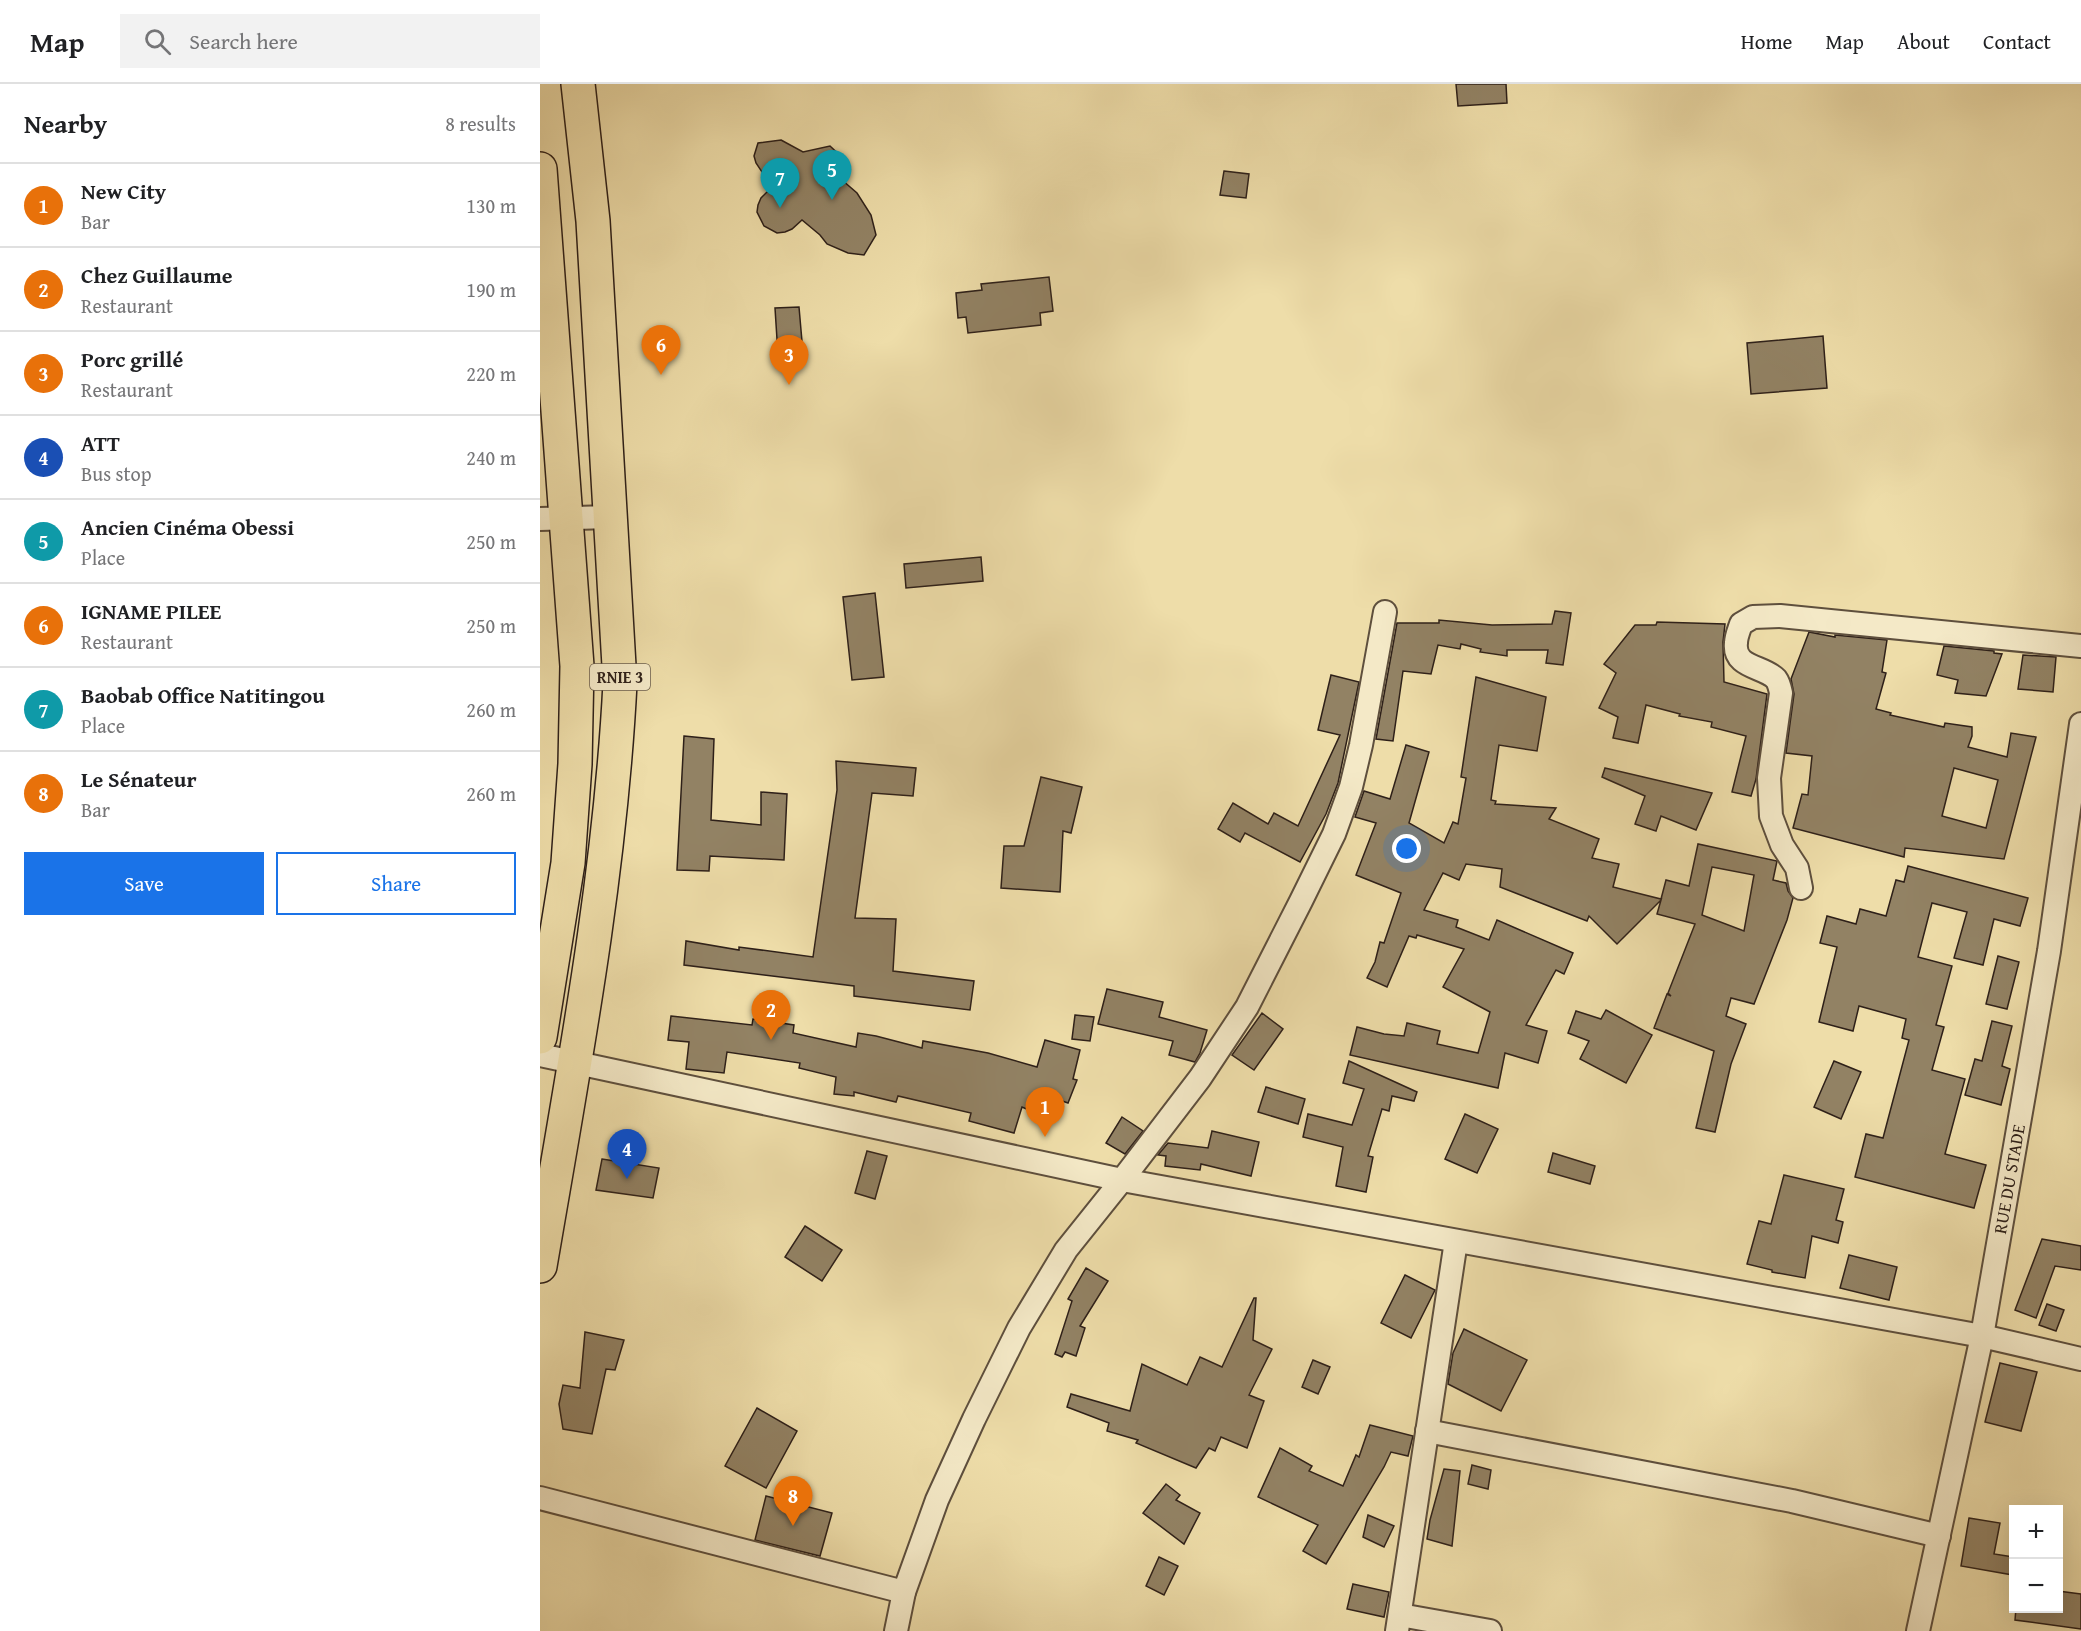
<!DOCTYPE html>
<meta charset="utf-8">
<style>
body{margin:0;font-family:"Gentium Book Plus",serif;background:#f2f2f2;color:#202124}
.controls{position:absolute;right:18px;bottom:18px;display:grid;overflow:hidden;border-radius:0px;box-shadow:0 6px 24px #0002}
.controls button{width:54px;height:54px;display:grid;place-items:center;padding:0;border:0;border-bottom:2px solid #e0e0e0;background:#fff;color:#202124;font:30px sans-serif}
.you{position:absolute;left:867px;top:765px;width:21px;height:21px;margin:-15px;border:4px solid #fff;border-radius:50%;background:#1a73e8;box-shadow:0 0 0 9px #1a73e833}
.badge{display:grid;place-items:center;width:39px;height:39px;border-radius:50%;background:#1a73e8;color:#fff;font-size:20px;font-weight:700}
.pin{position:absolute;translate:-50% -50px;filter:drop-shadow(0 2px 3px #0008)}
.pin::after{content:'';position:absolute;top:32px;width:21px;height:18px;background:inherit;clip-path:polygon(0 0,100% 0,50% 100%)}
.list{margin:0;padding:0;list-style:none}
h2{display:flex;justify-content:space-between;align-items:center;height:78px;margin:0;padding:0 24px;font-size:26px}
h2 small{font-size:20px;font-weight:400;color:#757577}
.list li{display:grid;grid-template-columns:39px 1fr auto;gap:18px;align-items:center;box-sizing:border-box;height:84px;padding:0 24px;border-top:2px solid #e0e0e0}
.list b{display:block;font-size:22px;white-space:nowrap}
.list p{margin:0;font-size:20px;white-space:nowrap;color:#757577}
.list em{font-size:20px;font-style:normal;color:#757577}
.actions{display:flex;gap:12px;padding:18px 24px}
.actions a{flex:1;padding:14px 0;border:2px solid #1a73e8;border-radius:0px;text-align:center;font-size:21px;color:#1a73e8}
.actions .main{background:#1a73e8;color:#fff}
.icon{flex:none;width:33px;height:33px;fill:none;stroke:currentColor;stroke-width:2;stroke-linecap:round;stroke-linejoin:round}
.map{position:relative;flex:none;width:1541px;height:1547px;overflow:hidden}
header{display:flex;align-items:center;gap:36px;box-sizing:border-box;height:84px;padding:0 30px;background:#fff;border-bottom:2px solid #e0e0e0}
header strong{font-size:28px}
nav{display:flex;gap:33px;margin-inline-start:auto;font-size:21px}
.search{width:420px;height:54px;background:#f2f2f2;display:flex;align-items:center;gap:15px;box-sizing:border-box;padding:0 21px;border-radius:0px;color:#757577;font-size:22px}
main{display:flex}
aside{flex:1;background:#fff}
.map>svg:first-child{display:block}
.building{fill:#928264;stroke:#2e2019;stroke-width:1.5;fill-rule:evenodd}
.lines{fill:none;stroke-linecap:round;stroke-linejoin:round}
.minor-casing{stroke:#5e4f3d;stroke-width:26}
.trunk-casing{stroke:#2e2019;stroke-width:36}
.minor{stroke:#f4e9c7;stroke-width:22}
.trunk{stroke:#eedda9;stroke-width:33}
.labels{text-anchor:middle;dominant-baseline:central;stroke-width:6;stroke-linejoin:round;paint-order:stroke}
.shield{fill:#f4e9c7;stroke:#695c4d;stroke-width:1.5}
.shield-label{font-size:16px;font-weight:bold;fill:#2e2019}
.street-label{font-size:18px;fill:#2e2019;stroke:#f4e9c7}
</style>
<header>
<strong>Map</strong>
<div class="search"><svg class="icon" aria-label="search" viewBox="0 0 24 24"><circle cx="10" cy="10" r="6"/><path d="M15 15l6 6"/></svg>Search here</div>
<nav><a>Home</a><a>Map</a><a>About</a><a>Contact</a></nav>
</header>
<main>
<aside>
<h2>Nearby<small>8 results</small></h2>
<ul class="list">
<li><span class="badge" style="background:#e8710a">1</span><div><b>New City</b><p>Bar</p></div><em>130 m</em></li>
<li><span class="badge" style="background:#e8710a">2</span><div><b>Chez Guillaume</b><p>Restaurant</p></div><em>190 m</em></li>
<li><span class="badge" style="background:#e8710a">3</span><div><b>Porc grillé</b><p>Restaurant</p></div><em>220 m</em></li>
<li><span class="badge" style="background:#1a4fb4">4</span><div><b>ATT</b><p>Bus stop</p></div><em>240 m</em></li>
<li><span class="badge" style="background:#0f9aa8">5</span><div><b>Ancien Cinéma Obessi</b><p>Place</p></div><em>250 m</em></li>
<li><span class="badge" style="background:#e8710a">6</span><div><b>IGNAME PILEE</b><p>Restaurant</p></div><em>250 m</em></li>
<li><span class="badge" style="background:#0f9aa8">7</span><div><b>Baobab Office Natitingou</b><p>Place</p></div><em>260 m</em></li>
<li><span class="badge" style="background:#e8710a">8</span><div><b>Le Sénateur</b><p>Bar</p></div><em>260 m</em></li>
</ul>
<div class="actions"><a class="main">Save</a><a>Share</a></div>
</aside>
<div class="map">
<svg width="1541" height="1547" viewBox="0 0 1541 1547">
<rect width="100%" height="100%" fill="#eedda9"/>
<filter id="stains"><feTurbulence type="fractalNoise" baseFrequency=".00333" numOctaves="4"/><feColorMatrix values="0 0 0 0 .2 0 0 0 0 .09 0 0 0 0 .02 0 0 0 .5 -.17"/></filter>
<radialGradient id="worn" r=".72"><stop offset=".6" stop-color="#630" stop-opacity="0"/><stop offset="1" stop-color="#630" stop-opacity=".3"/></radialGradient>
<g class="building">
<path d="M916 0H966L967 19 918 22Z"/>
<path d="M241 56 263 68 290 62 305 76 302 96 317 109 331 131 336 151 324 171 308 169 287 160 280 151 262 136 252 145 245 148 237 149 224 142 217 128 218 121 221 114 232 103 216 79 214 72 218 59Z"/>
<path d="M684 87 709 90 706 114 680 111Z"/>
<path d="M509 193 513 227 500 229 501 241 428 249 426 233 418 234 416 209 442 206 441 200Z"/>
<path d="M259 223 263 269 238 271 235 224Z"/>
<path d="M1283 252 1287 304 1211 310 1207 259Z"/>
<path d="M441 473 443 497 366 504 364 480Z"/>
<path d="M335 509 344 593 312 596 303 513Z"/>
<path d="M1015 527 1031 529 1023 581 1006 579 1008 566H967V572L940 568 941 565 921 560 920 565 898 561 891 590 863 587 853 657 836 655 857 539H899V536L952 541 1012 540Z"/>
<path d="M1117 538 1185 540 1183 558 1184 598 1227 610 1216 695 1211 712 1192 708 1206 652 1171 643 1172 638 1139 632 1140 630 1106 621 1098 659 1073 654 1078 633 1059 624 1076 589 1064 580 1095 541H1116Z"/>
<path d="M1269 548 1295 553V551L1347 556 1342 588 1346 589 1336 625 1351 629 1350 631 1404 643 1405 639 1432 643V652L1428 663 1467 673 1471 649 1496 653 1464 775 1365 764 1364 773 1253 744 1262 710 1268 711 1272 672 1246 669 1254 610 1251 595ZM1414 684 1458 696 1446 744 1402 732Z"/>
<path d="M1404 562 1454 567V569L1462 570 1446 612 1415 609 1418 596 1397 591Z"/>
<path d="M1483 571 1516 573 1513 608 1478 605Z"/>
<path d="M791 591 819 598 798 699 786 730 760 778 705 749 700 758 678 745 693 719 728 740 734 729 758 742 800 651 778 646Z"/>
<path d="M936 593 1006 613 997 667 959 661 951 716 956 717 955 720 1016 724 1009 735 1059 755 1052 774 1079 780 1073 803 1121 815 1126 796 1149 802 1158 760 1237 777 1233 796 1246 799 1248 807 1253 814 1247 836 1214 920 1191 914 1186 932 1206 940 1191 980 1175 1048 1156 1044 1174 967 1114 944 1127 910 1131 912 1128 909 1155 840 1117 830 1121 816 1077 860 1049 832 1047 837 960 803 962 785 926 780 919 796 903 789 884 826 918 836 916 843 949 856 957 836 1033 869 1024 890 1016 886 986 941 1007 947 998 979 965 969 958 1004 810 971 817 943 844 950 864 952 867 939 900 947 897 960 938 969 950 928 903 903 924 865 877 851 876 854 869 852 847 903 827 894 835 878 840 858 844 859 861 809 816 791 836 739 815 733 824 707 850 715 866 661 889 668 869 739 904 759 913 738 918 740 926 694 921 693ZM1172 783 1214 791 1204 847 1162 831Z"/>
<path d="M144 652 174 655 171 736 221 741V708L247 710 244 776 170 772 169 787 137 786Z"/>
<path d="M296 677 376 684 373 712 332 709 315 834 356 835 353 887 434 897 430 926 314 912V902L144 881 146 857 199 866V863L273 873 297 706Z"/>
<path d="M1065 684 1172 709 1156 746 1121 732 1116 747 1095 740 1105 712 1062 693Z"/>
<path d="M501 693 542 703 531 749 523 747 520 808 461 804 464 762H484Z"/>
<path d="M1368 782 1488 814 1480 842 1454 835 1443 881 1414 874 1427 828 1392 819 1378 873 1412 882 1396 941 1404 943 1392 986 1425 995 1405 1070 1446 1081 1434 1124 1315 1093 1326 1050 1343 1054 1369 956 1362 954 1366 935 1319 922 1313 947 1279 938 1297 863 1280 859 1287 832 1316 840 1320 825 1346 832 1356 796 1364 798Z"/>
<path d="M1458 872 1479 878 1467 925 1446 920Z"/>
<path d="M567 905 623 918 619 933 667 946 660 969 655 978 629 971 633 957 558 940Z"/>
<path d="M1066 926 1112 951 1086 999 1040 975 1049 957 1028 949 1036 927 1061 935Z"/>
<path d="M722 929 743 945 714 986 692 971Z"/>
<path d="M535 931 554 933 550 957 532 955Z"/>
<path d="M131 932 212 941 213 935 254 941 253 949 316 963 318 949 336 952 382 964 383 957 448 969 497 983 505 956 540 966 533 995 537 996 528 1019 511 1013 503 1032 482 1023 474 1049 429 1037 431 1029 358 1012 356 1018 314 1008V1012L294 1010 296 993 259 984 260 979 187 968 184 989 146 985 149 958 128 956Z"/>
<path d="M1452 937 1472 942 1462 982 1470 985 1461 1021 1425 1011 1435 975 1442 977Z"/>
<path d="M809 977 877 1008 874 1017 852 1012 849 1027 842 1025 828 1072 833 1073 826 1108 796 1102 803 1063 763 1053 768 1030 812 1041 824 1005 803 999Z"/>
<path d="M1294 977 1321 988 1301 1035 1274 1023Z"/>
<path d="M726 1003 765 1015 758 1040 718 1028Z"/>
<path d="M925 1030 958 1045 937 1089 905 1075Z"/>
<path d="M582 1033 603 1047 585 1070 566 1059Z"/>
<path d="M672 1047 719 1058 711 1092 661 1080 660 1086 625 1082 626 1072 618 1071 628 1059 668 1064Z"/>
<path d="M327 1067 347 1072 335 1115 315 1109Z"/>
<path d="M1013 1069 1055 1082 1050 1100 1008 1088Z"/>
<path d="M62 1075 119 1084 113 1114 56 1106Z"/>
<path d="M1244 1091 1304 1105 1296 1136 1303 1138 1298 1159 1272 1152 1265 1194 1232 1188V1186L1207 1180 1219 1137 1231 1140Z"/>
<path d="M265 1142 302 1166 282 1197 245 1173Z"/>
<path d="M1502 1155 1541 1162V1186L1515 1182 1496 1234 1475 1226Z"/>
<path d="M1309 1171 1357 1183 1349 1216 1300 1204Z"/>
<path d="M546 1184 568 1197 540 1242 545 1244 536 1272 525 1268 522 1273 515 1270 532 1217 528 1215Z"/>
<path d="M865 1191 895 1206 871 1254 841 1239Z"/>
<path d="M714 1214H716L713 1256 732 1265 709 1311 724 1317 707 1364 681 1353 675 1367 669 1364 656 1384 596 1359 598 1356 567 1347 569 1339 527 1323 531 1310 590 1327 602 1280 647 1301 660 1273 682 1283Z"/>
<path d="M1507 1220 1524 1226 1516 1247 1499 1241Z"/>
<path d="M924 1245 987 1276 961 1327 908 1300 913 1269Z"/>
<path d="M45 1248 84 1256 75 1286 66 1285 52 1350 23 1345 19 1320 23 1301 40 1304Z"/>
<path d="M773 1276 790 1283 778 1310 762 1303Z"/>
<path d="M1460 1279 1497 1288 1481 1347 1445 1338Z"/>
<path d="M217 1324 257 1347 226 1404 185 1382Z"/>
<path d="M830 1341 873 1352 868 1372 851 1368 844 1383 786 1480 763 1467 778 1441 718 1413 740 1364 772 1382 769 1387 803 1402 816 1371 819 1373Z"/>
<path d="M932 1381 951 1386 948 1405 928 1400Z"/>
<path d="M904 1385 920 1387 912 1462 887 1455 890 1436Z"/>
<path d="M626 1400 640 1411 636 1416 660 1429 644 1460 603 1429Z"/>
<path d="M226 1412 292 1429 280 1472 215 1456Z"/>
<path d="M828 1431 854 1442 844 1463 823 1453Z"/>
<path d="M1429 1434 1460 1439 1454 1470 1473 1473V1491L1421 1482Z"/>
<path d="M619 1473 638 1482 624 1511 606 1502Z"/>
<path d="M813 1500 849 1508 844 1533 807 1525Z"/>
<path d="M1518 1507 1541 1510V1545L1475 1536 1476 1524H1518Z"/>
</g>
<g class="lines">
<g class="minor-casing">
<g id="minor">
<path d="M0 435 70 433"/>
<path d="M1261 804 1257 784 1242 761 1231 732 1229 694 1241 609C1240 604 1239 599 1236 595 1224 582 1193 584 1196 559 1196 553 1199 546 1201 540L1213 533 1240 532 1541 562"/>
<path d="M0 971 582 1096 1442 1252 1541 1275"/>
<path d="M887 1347 1252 1417 1399 1452"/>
<path d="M0 1414 364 1508"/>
<path d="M860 1531 950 1547"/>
<path d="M356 1547 364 1508 397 1416 434 1335 479 1244 526 1166 582 1096 660 994 707 923 761 817 794 750 811 703 821 661 845 528"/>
<path d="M857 1547 916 1157"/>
<path d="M1378 1547 1442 1252 1509 867 1541 640"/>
</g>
</g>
<g class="trunk-casing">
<g id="trunk">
<path d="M0 85 37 582 35 680 28 779 0 953"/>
<path d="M0 1182C33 988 70 795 80 599L53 137 38 0"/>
</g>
</g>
<use href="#minor" class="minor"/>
<use href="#trunk" class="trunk"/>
</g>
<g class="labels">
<rect class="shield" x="50" y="580" width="60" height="26" rx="4.5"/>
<g class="shield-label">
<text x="80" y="593">RNIE 3</text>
</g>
<g class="street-label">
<text transform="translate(1469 1095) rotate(-80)">RUE DU STADE</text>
</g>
</g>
<rect width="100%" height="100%" filter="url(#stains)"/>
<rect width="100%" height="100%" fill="url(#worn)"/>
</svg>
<div class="controls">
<button>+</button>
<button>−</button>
</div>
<div class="you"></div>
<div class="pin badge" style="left:505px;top:1053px;background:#e8710a">1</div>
<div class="pin badge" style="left:231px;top:956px;background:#e8710a">2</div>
<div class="pin badge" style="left:249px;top:301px;background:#e8710a">3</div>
<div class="pin badge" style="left:87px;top:1095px;background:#1a4fb4">4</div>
<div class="pin badge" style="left:292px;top:116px;background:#0f9aa8">5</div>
<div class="pin badge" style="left:121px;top:291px;background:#e8710a">6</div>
<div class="pin badge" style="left:240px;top:124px;background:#0f9aa8">7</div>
<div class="pin badge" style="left:253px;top:1442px;background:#e8710a">8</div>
</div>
</main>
